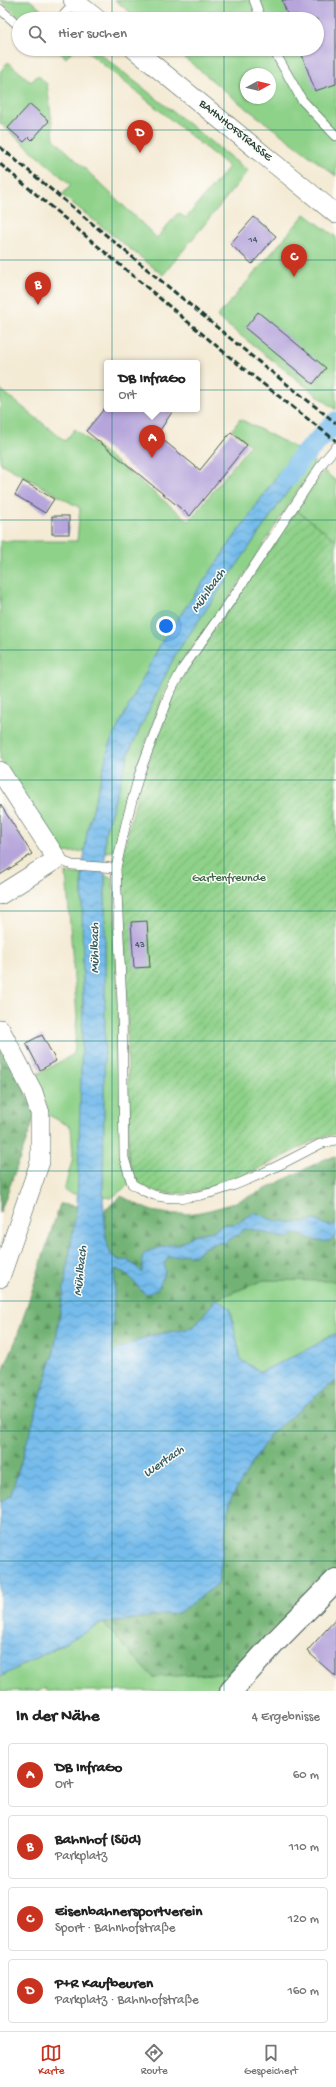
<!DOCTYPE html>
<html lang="de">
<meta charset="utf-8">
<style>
body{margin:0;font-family:"Gochi Hand",sans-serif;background:#f2f2f2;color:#222}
.compass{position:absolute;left:240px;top:68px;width:36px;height:36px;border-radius:50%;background:#fff;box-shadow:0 1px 3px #0004;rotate:82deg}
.you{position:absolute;left:166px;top:626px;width:14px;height:14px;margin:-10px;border:3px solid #fff;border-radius:50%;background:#1a73e8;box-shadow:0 0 0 6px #1a73e833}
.badge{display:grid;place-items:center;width:26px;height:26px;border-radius:50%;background:#c8321e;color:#fff;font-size:13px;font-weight:700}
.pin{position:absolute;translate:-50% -33px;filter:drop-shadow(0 1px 2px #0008)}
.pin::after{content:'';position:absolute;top:21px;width:14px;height:12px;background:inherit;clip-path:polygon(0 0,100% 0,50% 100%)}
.popup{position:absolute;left:104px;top:360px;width:96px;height:52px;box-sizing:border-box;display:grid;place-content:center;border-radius:4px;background:#fff;filter:drop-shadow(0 1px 3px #0005);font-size:13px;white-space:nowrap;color:#767676}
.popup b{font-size:15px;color:#222}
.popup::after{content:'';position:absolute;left:50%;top:100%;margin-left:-8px;border:8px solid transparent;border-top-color:#fff}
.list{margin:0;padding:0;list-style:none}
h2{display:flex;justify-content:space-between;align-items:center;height:52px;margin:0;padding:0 16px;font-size:17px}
h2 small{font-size:13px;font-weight:400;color:#767676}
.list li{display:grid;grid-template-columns:26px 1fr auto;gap:12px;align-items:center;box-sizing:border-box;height:64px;margin:0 8px 8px;padding:0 8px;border:1px solid #e0e0e0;border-radius:4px}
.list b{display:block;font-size:15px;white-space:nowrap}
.list p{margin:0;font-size:13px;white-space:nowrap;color:#767676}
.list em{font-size:13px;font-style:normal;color:#767676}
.icon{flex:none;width:22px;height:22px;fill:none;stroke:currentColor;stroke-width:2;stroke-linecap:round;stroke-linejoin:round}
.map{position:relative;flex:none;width:336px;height:1691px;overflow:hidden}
.search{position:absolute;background:#fff;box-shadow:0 1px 3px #0004;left:12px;right:12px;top:12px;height:44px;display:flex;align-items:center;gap:10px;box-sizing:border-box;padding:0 14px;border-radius:22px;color:#767676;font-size:15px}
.sheet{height:340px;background:#fff}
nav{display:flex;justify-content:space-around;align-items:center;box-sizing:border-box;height:56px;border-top:1px solid #e0e0e0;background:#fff;font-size:11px;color:#767676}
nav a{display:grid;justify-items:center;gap:2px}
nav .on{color:#c8321e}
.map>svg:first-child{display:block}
.grass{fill:#8ed189;stroke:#56875e;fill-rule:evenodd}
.forest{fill:url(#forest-firs);stroke:#487854}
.garden{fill:url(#garden-furrows);stroke:#56875e}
.water{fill:url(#water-waves);stroke:#4a7c90}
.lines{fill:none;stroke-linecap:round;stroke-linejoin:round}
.canal{stroke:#75bbec;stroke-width:21}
.building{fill:#b6a5db}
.service-casing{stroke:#3f574c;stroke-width:10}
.minor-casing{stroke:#3f574c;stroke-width:20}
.tertiary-casing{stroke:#3f574c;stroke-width:24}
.service{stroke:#fff;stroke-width:9}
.minor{stroke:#fff;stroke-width:19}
.tertiary{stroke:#fff;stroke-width:22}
.rail{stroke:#1f3d34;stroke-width:3;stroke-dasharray:6 3;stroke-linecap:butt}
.grid{fill:none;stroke:#0f766e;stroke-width:1;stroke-opacity:0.55}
.labels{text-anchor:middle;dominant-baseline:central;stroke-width:3;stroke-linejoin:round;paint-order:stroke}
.number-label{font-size:10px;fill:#45575e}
.street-label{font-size:12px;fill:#1f3d34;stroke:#fdfcf7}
.park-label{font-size:12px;fill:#3b6249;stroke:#fdfcf7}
.water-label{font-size:13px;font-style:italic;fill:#345c62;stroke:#fdfcf7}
</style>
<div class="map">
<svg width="336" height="1691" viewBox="0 0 336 1691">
<defs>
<pattern id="forest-firs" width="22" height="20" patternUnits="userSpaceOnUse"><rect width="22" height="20" fill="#72b375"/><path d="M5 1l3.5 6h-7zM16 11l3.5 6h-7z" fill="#5d9361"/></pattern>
<pattern id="garden-furrows" width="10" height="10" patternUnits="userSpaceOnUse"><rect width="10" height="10" fill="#8ed189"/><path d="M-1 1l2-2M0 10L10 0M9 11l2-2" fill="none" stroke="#73ab71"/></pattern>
<pattern id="water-waves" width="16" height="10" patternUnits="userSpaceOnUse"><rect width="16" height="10" fill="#75bbec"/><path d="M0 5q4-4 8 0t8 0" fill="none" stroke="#5f99c0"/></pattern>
</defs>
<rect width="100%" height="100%" fill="#fdfcf7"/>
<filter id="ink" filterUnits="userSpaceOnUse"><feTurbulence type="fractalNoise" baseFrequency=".025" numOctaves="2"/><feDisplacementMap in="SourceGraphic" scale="8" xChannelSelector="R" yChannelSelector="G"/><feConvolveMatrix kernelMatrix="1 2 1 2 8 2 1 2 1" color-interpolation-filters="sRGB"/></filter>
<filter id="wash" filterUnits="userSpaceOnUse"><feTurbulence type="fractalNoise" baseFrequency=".012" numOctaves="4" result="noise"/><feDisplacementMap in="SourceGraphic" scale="16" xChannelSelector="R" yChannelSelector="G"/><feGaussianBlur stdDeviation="0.9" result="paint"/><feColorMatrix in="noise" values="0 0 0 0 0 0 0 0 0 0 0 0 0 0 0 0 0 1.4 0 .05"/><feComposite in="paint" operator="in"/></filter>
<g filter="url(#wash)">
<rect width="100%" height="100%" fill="#f4ebd5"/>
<g class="grass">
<path d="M0 0H30L46 14 41 19H21Z"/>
<path d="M115 0H336V176L237 101 174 49H317V19H138ZM246 74H270V98H246Z"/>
<path d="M56 49H74L66 58Z"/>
<path d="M84 49H94L248 171 163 275 62 195 71 185 0 123V72L8 62 31 82 38 75 47 84 54 139 157 238 178 213 186 218 229 167Z"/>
<path d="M305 214 336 237V410L217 317Z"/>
<path d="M0 389 65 441 75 429 189 521 250 445 232 430 240 419 296 448 161 643 110 743 87 832 85 851 60 853 0 759V541H77L80 508 0 463Z"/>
<path d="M310 459 315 463 238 585 178 666 165 691 135 774 114 851 105 852V833L129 752 175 655Z"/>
<path d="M324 471 336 481V540L296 510Z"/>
<path d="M66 873 82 874 83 1006 78 1195 64 1191 73 1157 71 1127 45 1113 32 1077 74 1054 77 1017Z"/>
<path d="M105 875 112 877 114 894 118 1004 130 1184 111 1198 103 1197 105 1004Z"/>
<path d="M264 1280 336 1281V1333L312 1347 261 1372 241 1360 230 1308 216 1299Z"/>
<path d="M103 1623 153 1677 233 1673 216 1691H47L45 1688 39 1691H0V1677Z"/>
</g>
<g class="forest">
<path d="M0 1042 36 1114 0 1213Z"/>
<path d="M336 1157V1222L334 1225H326L315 1220 297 1223 271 1220 266 1217H245L238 1224H223L213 1231 194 1235 178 1245 172 1244 146 1252 142 1266 143 1273 139 1271 134 1264C100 1258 106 1239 105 1210L121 1196C132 1201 145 1210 157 1212 213 1224 275 1183 325 1159Z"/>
<path d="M60 1204 77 1206 54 1352 11 1495 0 1502V1378L16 1340Z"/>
<path d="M244 1229 256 1230 286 1239 296 1233C308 1237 325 1248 336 1236V1281L264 1280 216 1299 193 1328 153 1335 112 1351 115 1269 132 1277 142 1292 165 1272 164 1264 168 1257 180 1256 185 1254 194 1256C203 1248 214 1241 225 1243Z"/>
<path d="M336 1380V1569L268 1635 233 1673 153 1677 103 1623 178 1613 218 1584 230 1500 270 1434Z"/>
</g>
<path class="garden" d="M296 510 336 540V1134L319 1138C276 1159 200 1207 152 1190 146 1188 141 1185 136 1182L129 1159 127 1009 121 858 141 781 171 699 187 669Z"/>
<path class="water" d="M296 448 310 459 175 655 129 752 105 833V1004L103 1197 106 1238 111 1255 120 1261 128 1260 143 1273 142 1257 146 1252 172 1244 178 1245 194 1235 213 1231 223 1225 238 1223 255 1212 272 1220 297 1223 315 1220 326 1225H334L336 1222V1236C325 1248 308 1237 296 1233L287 1239 256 1230 244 1229C239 1236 231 1237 225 1243 214 1241 202 1248 194 1256L185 1254 180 1256 168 1257 164 1264 165 1272 158 1289 147 1294C134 1289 135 1273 115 1269L112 1351 153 1335 193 1328 216 1299 230 1308 241 1360 261 1372 312 1347 336 1333V1380L270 1434 230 1500 218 1584 178 1613 103 1623 0 1677V1502L11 1495 54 1352 77 1206 83 1006 82 874 87 832 110 743 161 643Z"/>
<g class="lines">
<path class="canal" d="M288 477 301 458 336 422"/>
</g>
<g id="blocks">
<g class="building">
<path d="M282 0H336V84L315 91 300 49H317V19H289Z"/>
<path d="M30 104 49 121 32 140 29 137 24 142 8 128Z"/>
<path d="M254 217 276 236 252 264 230 244Z"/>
<path d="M258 312 326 368 313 384 245 328Z"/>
<path d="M104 409H174L157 435 200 470 231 432 247 445 190 516 86 431Z"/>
<path d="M23 481 54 499 45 513 15 495Z"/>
<rect x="52" y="516" width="17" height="18"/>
<path d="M0 804 32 854 0 875Z"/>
<path d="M147 921 150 967 134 968 131 922Z"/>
<path d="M42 1035 56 1061 40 1070 26 1043Z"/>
<path d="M336 1619V1677L307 1651Z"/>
</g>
</g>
</g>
<g filter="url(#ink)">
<use href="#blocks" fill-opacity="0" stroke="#3f574c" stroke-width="1"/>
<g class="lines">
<g class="service-casing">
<g id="service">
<path d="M254 0 261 19"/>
<path d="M0 9 19 26"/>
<path d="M60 19 76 2"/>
<path d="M273 49 302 100 336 136"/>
<path d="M336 447 324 461 241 586 183 668 169 694 139 775 126 823 116 868 122 1004 124 1158 132 1184C139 1188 146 1193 154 1195 203 1210 277 1166 320 1144L336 1140"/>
<path d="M57 859 72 865 116 868"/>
</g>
</g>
<g class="minor-casing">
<g id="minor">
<path d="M73 0 97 19"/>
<path d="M134 49 336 214"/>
<path d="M0 771 57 859 0 895"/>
<path d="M0 1029 33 1092 40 1113V1162L0 1278"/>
</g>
</g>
<g class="tertiary-casing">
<path id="tertiary" d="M231 1691 276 1641 336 1580"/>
</g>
<use href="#service" class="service"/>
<use href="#minor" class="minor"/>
<use href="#tertiary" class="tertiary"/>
<g class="rail">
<path d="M0 147 254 358 336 423"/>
<path d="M0 164 244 369 336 441"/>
</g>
</g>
</g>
<path class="grid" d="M112 0V19M224 0V19M112 49V1691M224 49V1691M0 130H336M0 260H336M0 390H336M0 520H336M0 650H336M0 780H336M0 911H336M0 1041H336M0 1171H336M0 1301H336M0 1431H336M0 1561H336"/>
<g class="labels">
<g class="number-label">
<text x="253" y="240">14</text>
<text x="140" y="945">43</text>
</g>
<g class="street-label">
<text transform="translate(235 131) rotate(39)">BAHNHOFSTRASSE</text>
</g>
<g class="park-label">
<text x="229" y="879">Gartenfreunde</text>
</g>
<g class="water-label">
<text transform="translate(209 591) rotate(-55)">Mühlbach</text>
<text transform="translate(95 948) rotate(-90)">Mühlbach</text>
<text transform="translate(81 1271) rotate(-84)">Mühlbach</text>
<text transform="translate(164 1462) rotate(-35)">Wertach</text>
</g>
</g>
</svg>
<svg class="compass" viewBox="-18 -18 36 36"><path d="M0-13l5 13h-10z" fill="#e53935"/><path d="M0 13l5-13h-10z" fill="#767676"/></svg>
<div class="you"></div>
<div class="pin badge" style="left:152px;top:458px">A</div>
<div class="popup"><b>DB InfraGo</b>Ort</div>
<div class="pin badge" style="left:38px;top:305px">B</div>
<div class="pin badge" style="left:294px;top:277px">C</div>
<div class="pin badge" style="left:140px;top:153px">D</div>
<div class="search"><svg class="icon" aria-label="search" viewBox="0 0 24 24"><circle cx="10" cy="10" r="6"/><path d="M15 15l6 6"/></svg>Hier suchen</div>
</div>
<section class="sheet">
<h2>In der Nähe<small>4 Ergebnisse</small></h2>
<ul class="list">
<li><span class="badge">A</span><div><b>DB InfraGo</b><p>Ort</p></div><em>60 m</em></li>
<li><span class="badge">B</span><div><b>Bahnhof (Süd)</b><p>Parkplatz</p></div><em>110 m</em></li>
<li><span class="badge">C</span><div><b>Eisenbahnersportverein</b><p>Sport · Bahnhofstraße</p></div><em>120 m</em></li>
<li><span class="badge">D</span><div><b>P+R Kaufbeuren</b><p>Parkplatz · Bahnhofstraße</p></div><em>160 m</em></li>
</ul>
</section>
<nav>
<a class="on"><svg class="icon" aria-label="map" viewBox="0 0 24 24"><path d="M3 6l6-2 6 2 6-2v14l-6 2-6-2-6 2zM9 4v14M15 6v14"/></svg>Karte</a>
<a><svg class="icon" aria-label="directions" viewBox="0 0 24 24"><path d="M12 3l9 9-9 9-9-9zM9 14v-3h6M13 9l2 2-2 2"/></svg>Route</a>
<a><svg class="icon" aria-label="saved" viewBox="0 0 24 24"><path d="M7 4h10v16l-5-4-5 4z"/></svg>Gespeichert</a>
</nav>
